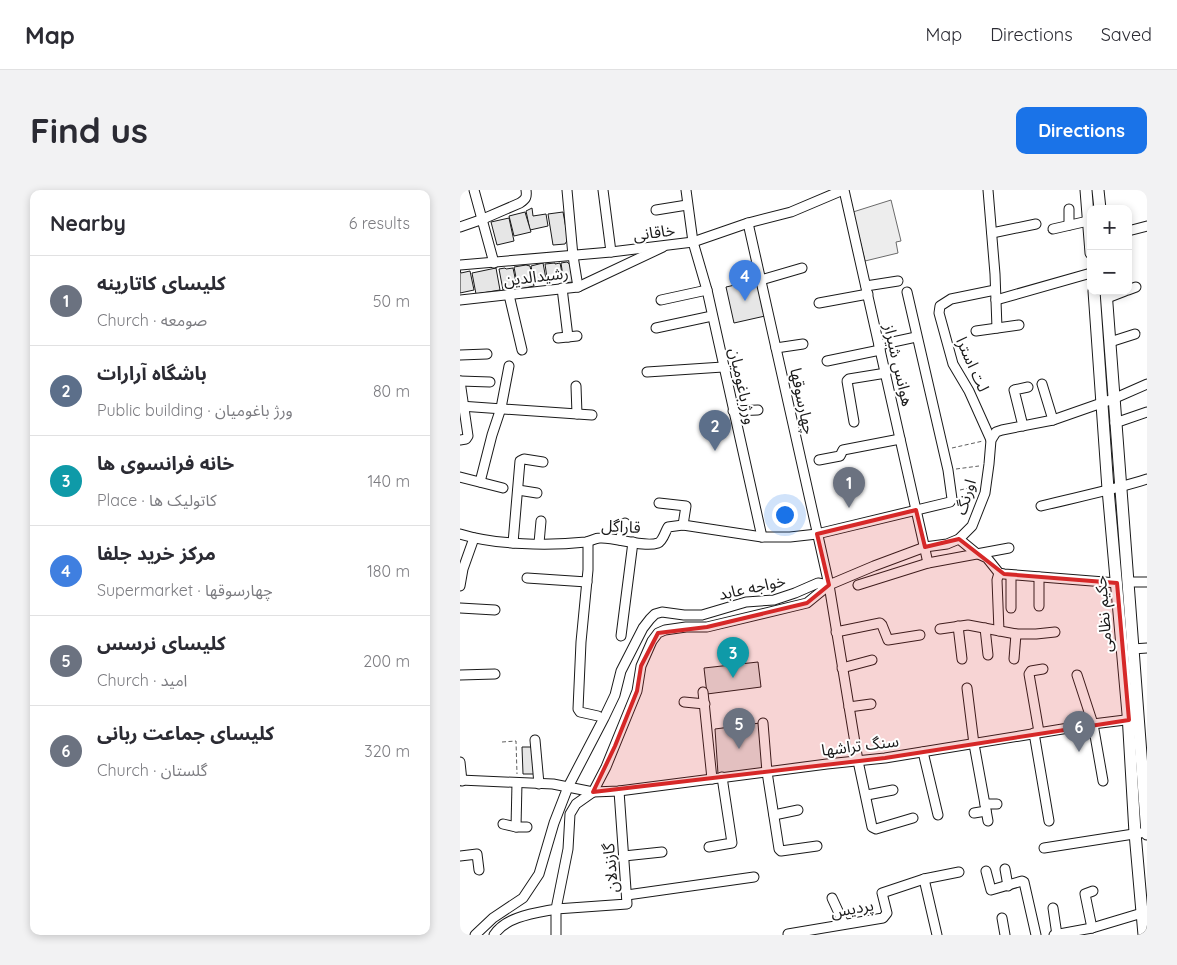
<!DOCTYPE html>
<meta charset="utf-8">
<style>
body{margin:0;font-family:Quicksand,"Noto Sans Arabic",sans-serif;background:#f2f2f3;color:#2b2b33}
.controls{position:absolute;right:15px;top:15px;display:grid;overflow:hidden;border-radius:10px;box-shadow:0 2px 8px #0003}
.controls button{width:45px;height:45px;display:grid;place-items:center;padding:0;border:0;border-bottom:1px solid #e1e1e2;background:#fff;color:#2b2b33;font:25px sans-serif}
.you{position:absolute;left:324px;top:324px;width:18px;height:18px;margin:-12px;border:4px solid #fff;border-radius:50%;background:#1a73e8;box-shadow:0 0 0 8px #1a73e833}
.badge{display:grid;place-items:center;width:32px;height:32px;border-radius:50%;background:#1a73e8;color:#fff;font-size:16px;font-weight:700}
.pin{position:absolute;translate:-50% -41px;filter:drop-shadow(0 1px 2px #0008)}
.pin::after{content:'';position:absolute;top:26px;width:18px;height:15px;background:inherit;clip-path:polygon(0 0,100% 0,50% 100%)}
.list{margin:0;padding:0;list-style:none}
h2{display:flex;justify-content:space-between;align-items:center;height:65px;margin:0;padding:0 20px;font-size:21px}
h2 small{font-size:16px;font-weight:400;color:#7c7c81}
.list li{display:grid;grid-template-columns:32px 1fr auto;gap:15px;align-items:center;box-sizing:border-box;height:90px;padding:0 20px;border-top:1px solid #e1e1e2}
.list b{display:block;font-size:19px;white-space:nowrap}
.list p{margin:0;font-size:16px;white-space:nowrap;color:#7c7c81}
.list em{font-size:16px;font-style:normal;color:#7c7c81}
.map{position:relative;flex:none;width:687px;height:745px;overflow:hidden;border-radius:10px}
header{display:flex;align-items:center;gap:30px;box-sizing:border-box;height:70px;padding:0 25px;background:#fff;border-bottom:1px solid #e1e1e2}
header strong{font-size:24px}
nav{display:flex;gap:28px;margin-inline-start:auto;font-size:18px}
.intro{display:flex;align-items:center;justify-content:space-between;box-sizing:border-box;height:120px;padding:0 30px}
h1{margin:0;font-size:35px}
.button{padding:12px 22px;border-radius:10px;background:#1a73e8;color:#fff;font-size:18px;font-weight:700}
main{display:flex;gap:30px;padding:0 30px}
aside{flex:1;background:#fff;border-radius:10px;box-shadow:0 2px 8px #0003}
.map>svg:first-child{display:block}
.parking{fill:#ededed;stroke:#6a6a6a}
.building{fill:#e6e6e6;stroke:#1a1a1a}
.lines{fill:none;stroke-linecap:round;stroke-linejoin:round}
.minor-casing{stroke:#1a1a1a;stroke-width:11}
.major-casing{stroke:#1a1a1a;stroke-width:13}
.path{stroke:#5f5f5f;stroke-width:1;stroke-dasharray:4 2.5;stroke-linecap:butt}
.minor{stroke:#fff;stroke-width:9}
.major{stroke:#fff;stroke-width:11}
.marked{fill:#d62828;fill-opacity:0.2;stroke:#d62828;stroke-width:4;stroke-linejoin:round}
.labels{text-anchor:middle;dominant-baseline:central;stroke-width:4;stroke-linejoin:round;paint-order:stroke}
.street-label{font-size:16px;fill:#1a1a1a;stroke:#fff}
</style>
<header>
<strong>Map</strong>
<nav><a>Map</a><a>Directions</a><a>Saved</a></nav>
</header>
<div class="intro"><h1>Find us</h1><a class="button">Directions</a></div>
<main>
<aside>
<h2>Nearby<small>6 results</small></h2>
<ul class="list">
<li><span class="badge" style="background:#6b7280">1</span><div><b>کلیسای کاتارینه</b><p>Church · صومعه</p></div><em>50 m</em></li>
<li><span class="badge" style="background:#5c6f8a">2</span><div><b>باشگاه آرارات</b><p>Public building · ورژ باغومیان</p></div><em>80 m</em></li>
<li><span class="badge" style="background:#0f9aa8">3</span><div><b>خانه فرانسوی ها</b><p>Place · کاتولیک ها</p></div><em>140 m</em></li>
<li><span class="badge" style="background:#3f7fe0">4</span><div><b>مرکز خرید جلفا</b><p>Supermarket · چهارسوقها</p></div><em>180 m</em></li>
<li><span class="badge" style="background:#6b7280">5</span><div><b>کلیسای نرسس</b><p>Church · امید</p></div><em>200 m</em></li>
<li><span class="badge" style="background:#6b7280">6</span><div><b>کلیسای جماعت ربانی</b><p>Church · گلستان</p></div><em>320 m</em></li>
</ul>
</aside>
<div class="map">
<svg width="687" height="745" viewBox="0 0 687 745">
<rect width="100%" height="100%" fill="#fff"/>
<path class="parking" d="M431 10 441 51 436 52 438 63 405 71 393 22Z"/>
<g class="building">
<path d="M72 18 73 26 86 24 88 36 70 40 66 21Z"/>
<path d="M65 22 71 42 54 46 49 26Z"/>
<path d="M103 22 108 49 105 54 93 55 88 24Z"/>
<path d="M49 28 54 51 37 55 31 32Z"/>
<path d="M107 72 113 77V92L104 93 101 73Z"/>
<path d="M83 73 86 89 74 91 71 76Z"/>
<path d="M95 73V74L100 73 103 88 90 90V88H87L85 74Z"/>
<path d="M66 75 70 76 74 96 60 99 58 98 54 77Z"/>
<path d="M36 78 40 100 16 104 12 83Z"/>
<path d="M45 78 46 79 53 78 57 97 43 100 39 79Z"/>
<path d="M0 80 1 83 10 81 14 100 0 103Z"/>
<path d="M297 90 305 126 274 133 266 97Z"/>
<path d="M298 472 301 497 247 504 244 478Z"/>
<path d="M300 533 305 578 258 584 255 539Z"/>
<path d="M62 557H73L74 584H63Z"/>
</g>
<g class="lines">
<g class="minor-casing">
<g id="minor">
<path d="M14 0 34 73"/>
<path d="M107 0 113 66 118 97"/>
<path d="M143 0 151 62"/>
<path d="M226 0 233 52 247 100 302 347"/>
<path d="M384 0 468 373"/>
<path d="M528 0 535 84 537 138"/>
<path d="M609 19V35"/>
<path d="M196 20 227 15"/>
<path d="M288 33 369 395 398 571 412 637 416 639 453 628"/>
<path d="M0 37 23 29 60 13C66 9 67 7 66 0"/>
<path d="M593 39 628 31"/>
<path d="M668 41 687 36"/>
<path d="M532 43 576 34"/>
<path d="M0 75 151 62 233 52 288 33 331 22 383 0"/>
<path d="M301 90 342 78"/>
<path d="M406 96 438 91"/>
<path d="M102 98 108 147"/>
<path d="M668 100 676 97"/>
<path d="M49 105 62 160"/>
<path d="M647 108 665 101"/>
<path d="M0 110 118 97 203 57"/>
<path d="M201 110 247 100"/>
<path d="M536 110 631 83"/>
<path d="M359 113 408 104"/>
<path d="M196 138 252 126"/>
<path d="M516 141 559 135"/>
<path d="M98 148 117 146"/>
<path d="M650 152 675 144"/>
<path d="M419 155 456 147"/>
<path d="M316 158 343 154"/>
<path d="M0 165 27 164"/>
<path d="M367 171 420 160"/>
<path d="M187 182 263 177"/>
<path d="M0 191 8 246 6 249 0 250"/>
<path d="M0 191 30 192"/>
<path d="M582 194 593 230"/>
<path d="M116 196 117 224"/>
<path d="M0 216 132 225"/>
<path d="M273 221 298 220"/>
<path d="M394 232 387 191 389 189 426 183"/>
<path d="M655 233 687 222"/>
<path d="M563 236 554 200 568 197"/>
<path d="M531 250 509 201 493 174 479 123 480 116 491 109 535 100"/>
<path d="M359 270 380 266 383 260 440 249"/>
<path d="M0 287 43 298"/>
<path d="M20 292 32 245 41 218 49 176"/>
<path d="M58 300 77 303"/>
<path d="M199 313 226 316 223 335"/>
<path d="M581 316C617 307 653 300 687 289"/>
<path d="M0 344C35 355 89 356 126 352 131 351 135 348 140 348 156 347 183 358 198 353 203 351 205 342 208 337L223 335 302 347H330L357 344 490 312 492 309 488 280 447 102"/>
<path d="M499 349 516 363 527 368 539 383 544 384 657 393"/>
<path d="M160 350 165 333"/>
<path d="M128 352V380L121 452 118 519 120 522 138 526"/>
<path d="M53 353 60 271 64 269 83 272"/>
<path d="M79 353 81 331"/>
<path d="M551 385V418"/>
<path d="M579 387V416"/>
<path d="M67 388 127 392"/>
<path d="M668 392H687"/>
<path d="M398 395 468 373 549 358"/>
<path d="M0 396 3 379 14 348"/>
<path d="M0 418 35 420"/>
<path d="M498 436 502 469"/>
<path d="M525 438 528 465"/>
<path d="M480 439 508 435 556 444H576L595 442"/>
<path d="M539 441 537 390 539 383"/>
<path d="M376 442 420 433 422 435 428 450 460 445"/>
<path d="M161 446 173 352"/>
<path d="M673 459 687 458"/>
<path d="M554 469 556 444"/>
<path d="M382 478 412 470"/>
<path d="M0 485 35 484"/>
<path d="M617 485 633 534 643 591"/>
<path d="M507 498 514 554 528 631"/>
<path d="M243 502 252 589"/>
<path d="M224 512 245 514"/>
<path d="M389 517 411 514"/>
<path d="M303 533 307 582 319 659 321 661 357 656"/>
<path d="M579 542 569 484 571 481 583 479"/>
<path d="M574 543 589 631"/>
<path d="M75 550 79 594"/>
<path d="M463 562 478 625"/>
<path d="M0 572 2 591"/>
<path d="M0 590 93 594 133 602 159 601 367 574 425 568 633 534 673 529"/>
<path d="M407 605 433 600"/>
<path d="M525 614H537"/>
<path d="M514 623 526 621"/>
<path d="M314 625 338 620"/>
<path d="M43 634 56 637H67"/>
<path d="M56 637 57 593"/>
<path d="M249 657 272 653 262 587"/>
<path d="M584 658 680 643"/>
<path d="M0 666 17 664 19 680"/>
<path d="M164 666 202 662"/>
<path d="M545 679 548 696"/>
<path d="M526 681 531 700 562 691 564 692 576 745"/>
<path d="M464 689 477 745"/>
<path d="M167 705 294 687"/>
<path d="M372 708 384 734"/>
<path d="M593 718 597 745"/>
<path d="M542 728 545 745"/>
<path d="M632 738 625 704 633 701"/>
<path d="M328 744 423 728 427 723 422 703 464 689 499 682"/>
<path d="M15 745 33 728 63 708 79 684 94 633 108 597 144 528 155 505 161 481 183 438 190 429 195 424 202 422 224 425H242L286 412 314 410 335 403 358 393 369 395"/>
<path d="M34 745C46 726 76 723 96 719L108 659 110 624 116 614 133 602 146 577 177 501 181 476 192 451 198 443 205 440 226 437H247L347 413 369 395 414 376 465 357 487 354 499 349 512 336 525 303 529 274 531 250 536 242 542 240 593 230 653 209 687 194"/>
<path d="M96 745V719L167 714 159 601"/>
<path d="M594 745 632 738 682 723"/>
</g>
</g>
<g class="major-casing">
<g id="major">
<path d="M626 0 631 63"/>
<path d="M638 0 640 19"/>
<path d="M634 101 648 299 668 524 675 643 684 745"/>
<path d="M646 101 687 644"/>
</g>
</g>
<g class="path">
<path d="M492 258 523 251"/>
<path d="M496 279 519 276"/>
<path d="M500 300 518 296"/>
<path d="M42 552 56 551 57 584"/>
</g>
<use href="#minor" class="minor"/>
<use href="#major" class="major"/>
</g>
<path class="marked" d="M456 320 465 357 499 349 544 384 657 393 669 530 425 568 133 602 155 556 177 501 181 476 198 443 247 437 347 413 369 395 357 344Z"/>
<g class="labels">
<g class="street-label">
<text transform="translate(194 42) rotate(-7)">خاقانی</text>
<text transform="translate(76 86) rotate(-7)">رشیدالدین</text>
<text transform="translate(513 174) rotate(66)">لت استرا</text>
<text transform="translate(439 175) rotate(77)">هوانس شیراز</text>
<text transform="translate(283 196) rotate(78)">ورژ باغومیان</text>
<text transform="translate(343 211) rotate(78)">چهارسوقها</text>
<text transform="translate(505 307) rotate(-73)">اورنگ</text>
<text transform="translate(161 336) rotate(3)">قاراگل</text>
<text transform="translate(292 397) rotate(-12)">خواجه عابد</text>
<text transform="translate(643 424) rotate(-95)">حکیم نظامی</text>
<text transform="translate(400 555) rotate(-7)">سنگ تراشها</text>
<text transform="translate(150 678) rotate(-95)">گازندلان</text>
<text transform="translate(392 718) rotate(-10)">پردیس</text>
</g>
</g>
</svg>
<div class="controls">
<button>+</button>
<button>−</button>
</div>
<div class="you"></div>
<div class="pin badge" style="left:389px;top:318px;background:#6b7280">1</div>
<div class="pin badge" style="left:255px;top:261px;background:#5c6f8a">2</div>
<div class="pin badge" style="left:273px;top:488px;background:#0f9aa8">3</div>
<div class="pin badge" style="left:285px;top:111px;background:#3f7fe0">4</div>
<div class="pin badge" style="left:279px;top:559px;background:#6b7280">5</div>
<div class="pin badge" style="left:619px;top:562px;background:#6b7280">6</div>
</div>
</main>
